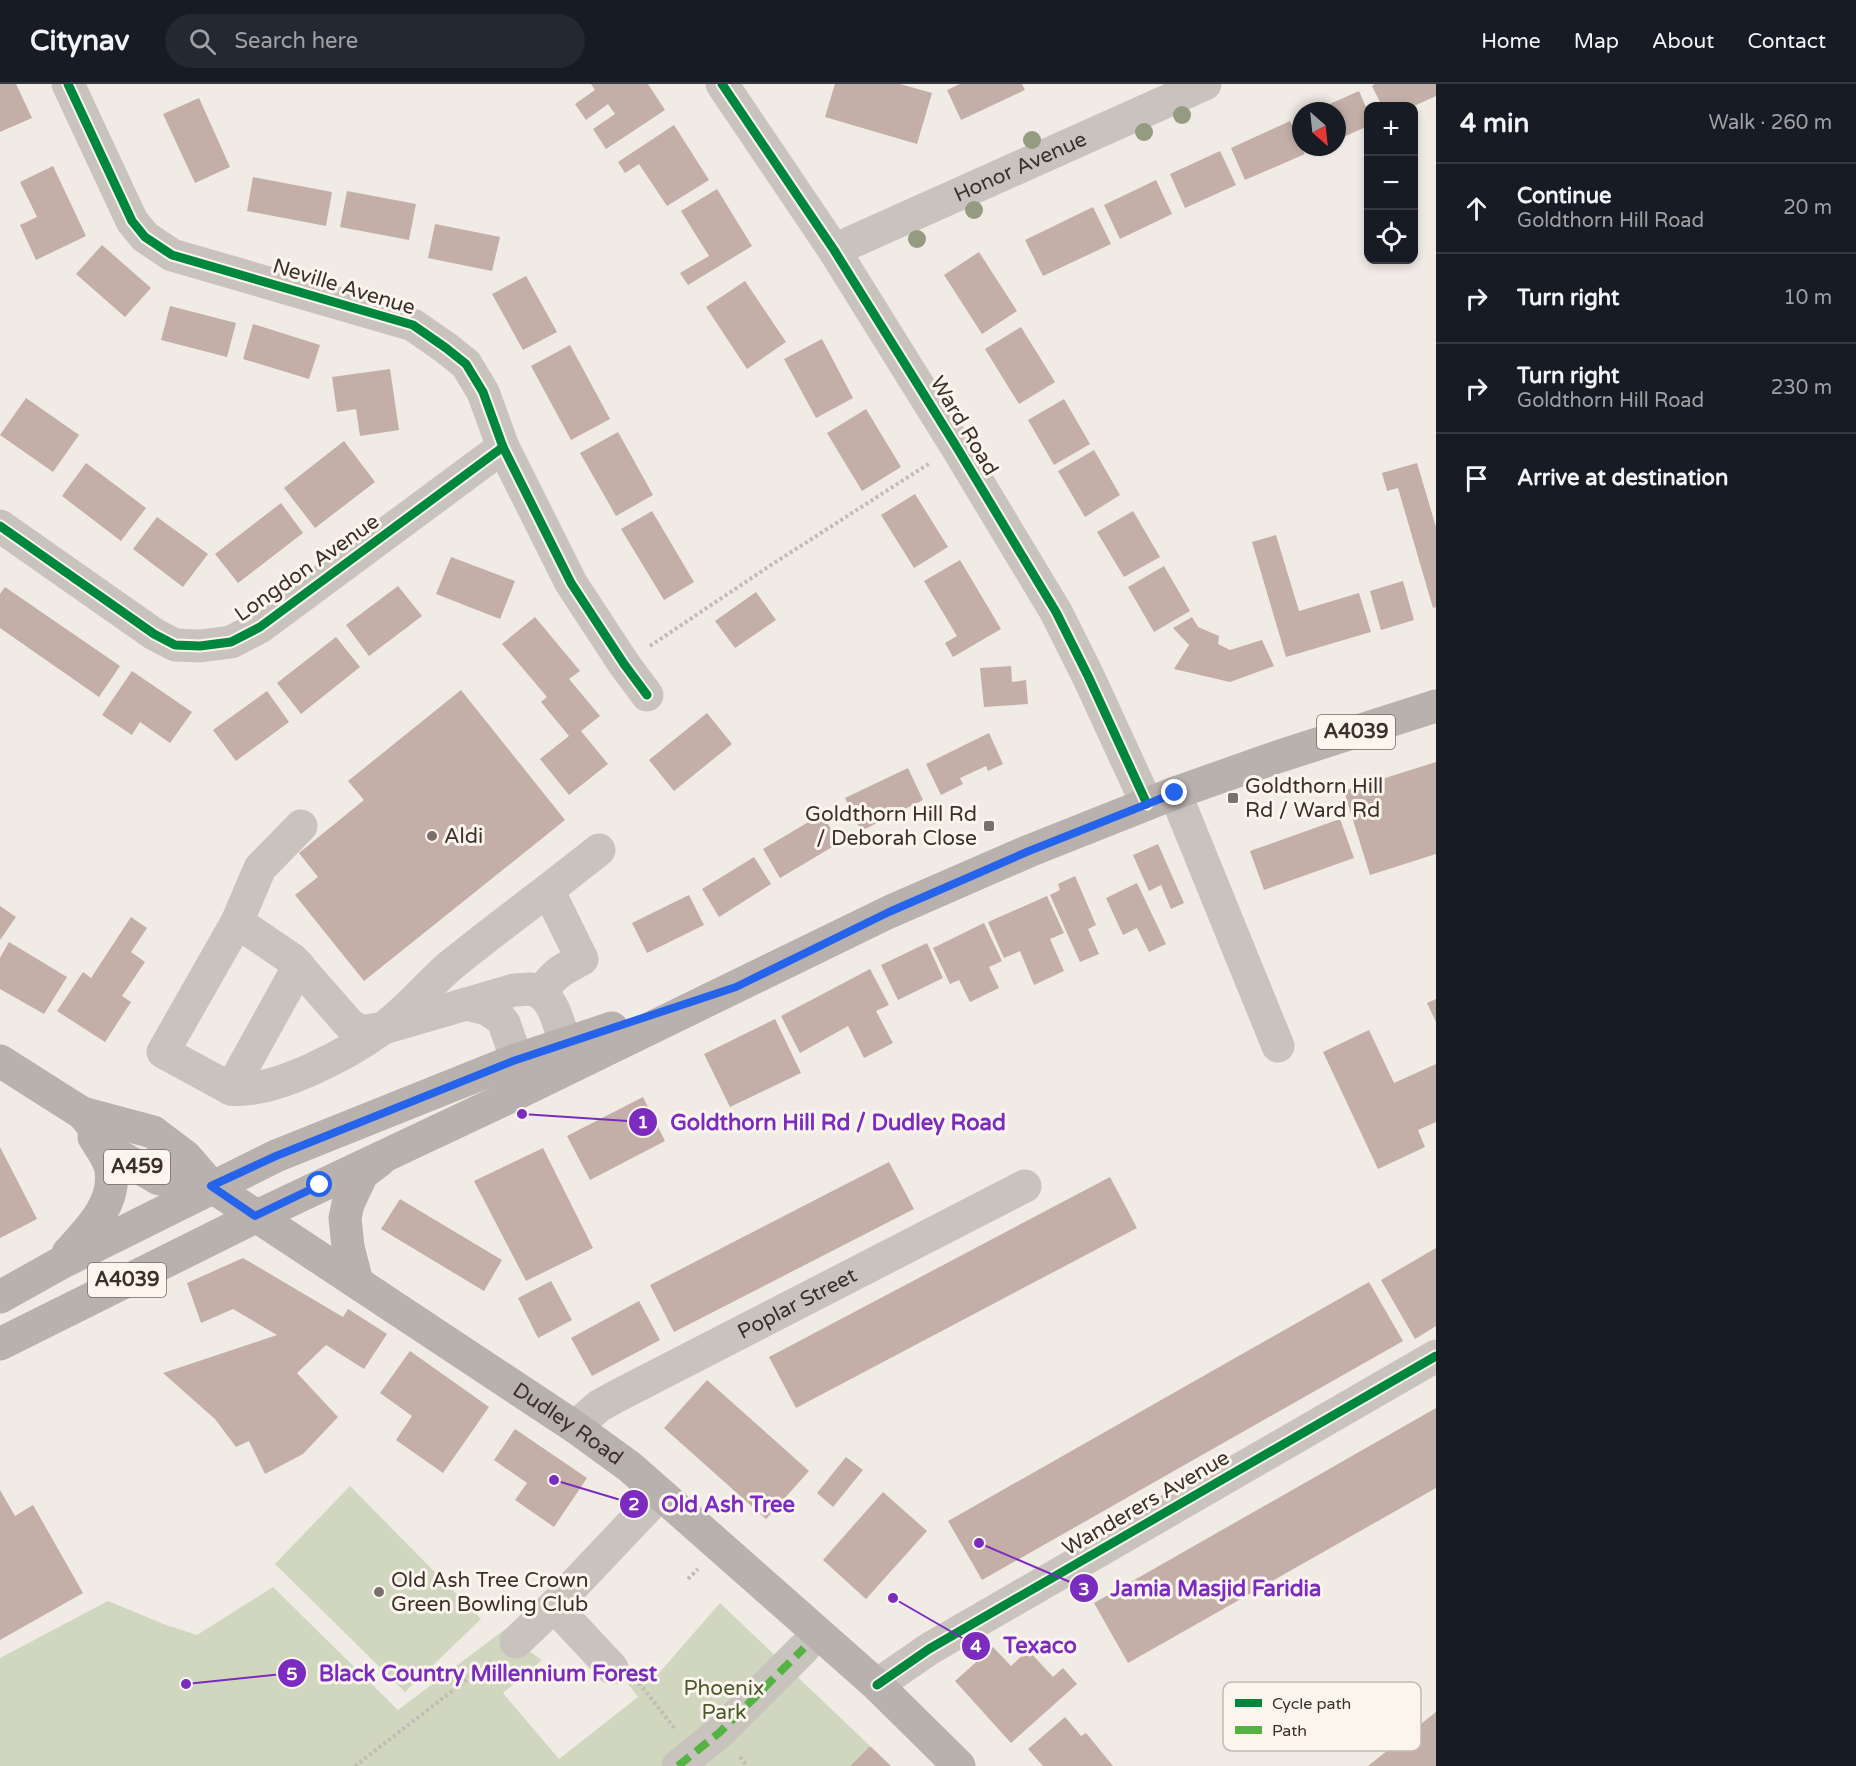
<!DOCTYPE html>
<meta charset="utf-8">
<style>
body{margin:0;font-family:"Varela Round",sans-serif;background:#242831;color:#f1f3f6}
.controls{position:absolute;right:18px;top:18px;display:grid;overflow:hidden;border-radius:12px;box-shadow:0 3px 9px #0003}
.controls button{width:54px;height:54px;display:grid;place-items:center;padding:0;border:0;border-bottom:2px solid #363941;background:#171b24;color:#f1f3f6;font:30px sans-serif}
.compass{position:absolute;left:1292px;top:18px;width:54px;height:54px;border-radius:50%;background:#171b24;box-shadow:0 3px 9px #0003;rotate:153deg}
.stop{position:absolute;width:18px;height:18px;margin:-14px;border:4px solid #2563eb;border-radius:50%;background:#fff}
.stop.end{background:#2563eb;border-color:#fff;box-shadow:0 2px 6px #0008}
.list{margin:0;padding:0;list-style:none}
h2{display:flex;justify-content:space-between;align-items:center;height:78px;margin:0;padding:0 24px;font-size:26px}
h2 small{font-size:20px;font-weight:400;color:#9ea1a6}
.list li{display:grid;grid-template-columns:39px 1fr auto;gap:18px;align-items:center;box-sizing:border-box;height:90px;padding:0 24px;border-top:2px solid #363941}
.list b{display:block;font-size:22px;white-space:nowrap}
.list p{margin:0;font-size:20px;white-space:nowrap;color:#9ea1a6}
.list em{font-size:20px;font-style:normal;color:#9ea1a6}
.icon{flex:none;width:33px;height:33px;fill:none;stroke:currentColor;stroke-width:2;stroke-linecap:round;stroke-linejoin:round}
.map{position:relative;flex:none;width:1436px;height:1682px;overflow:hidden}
header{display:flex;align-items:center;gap:36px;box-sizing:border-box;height:84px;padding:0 30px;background:#171b24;border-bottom:2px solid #363941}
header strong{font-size:28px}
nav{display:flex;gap:33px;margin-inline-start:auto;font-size:21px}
.search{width:420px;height:54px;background:#242831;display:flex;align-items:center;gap:15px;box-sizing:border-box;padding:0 21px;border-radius:33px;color:#9ea1a6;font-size:22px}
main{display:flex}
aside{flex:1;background:#171b24}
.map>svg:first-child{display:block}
.green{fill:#d1d6bf}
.building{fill:#c3afa7}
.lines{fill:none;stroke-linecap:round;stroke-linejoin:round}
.path{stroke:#c2bbb6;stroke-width:4;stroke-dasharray:3 3;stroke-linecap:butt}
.minor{stroke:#c9c3be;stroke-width:33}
.major{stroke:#b8b1ad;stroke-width:33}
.quiet{stroke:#57b246;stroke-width:8;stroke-dasharray:15 8;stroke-linecap:butt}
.cycleway-casing{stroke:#fbf5ee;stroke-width:13}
.cycleway{stroke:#00873e;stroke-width:9}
.tree{fill:#959b80}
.route{stroke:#2563eb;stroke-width:8}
.poi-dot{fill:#7a716c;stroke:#fbf5ee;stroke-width:2}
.labels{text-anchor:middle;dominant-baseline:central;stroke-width:6;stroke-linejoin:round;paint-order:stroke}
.shield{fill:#fbf5ee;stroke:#756b66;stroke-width:1.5}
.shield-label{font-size:20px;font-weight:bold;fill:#3b302b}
.street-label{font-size:21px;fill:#3b302b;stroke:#fbf5ee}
.poi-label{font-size:21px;fill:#3b302b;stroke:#fbf5ee;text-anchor:start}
.park-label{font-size:21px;fill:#4a5a2e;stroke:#fbf5ee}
.key{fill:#fbf5ee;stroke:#c1bab4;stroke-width:1.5}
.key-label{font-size:16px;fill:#3b302b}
.leader{fill:none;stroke:#7b2cbf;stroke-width:2}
.callout-dot{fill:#7b2cbf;stroke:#fbf5ee;stroke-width:2}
.mark-label{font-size:18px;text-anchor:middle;font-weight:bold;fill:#fff}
.callout-label{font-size:22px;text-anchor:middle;font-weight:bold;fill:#7b2cbf;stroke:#fbf5ee;stroke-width:6;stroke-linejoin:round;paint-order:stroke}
</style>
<header>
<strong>Citynav</strong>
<div class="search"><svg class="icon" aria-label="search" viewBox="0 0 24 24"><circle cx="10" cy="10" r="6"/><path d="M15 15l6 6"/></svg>Search here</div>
<nav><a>Home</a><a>Map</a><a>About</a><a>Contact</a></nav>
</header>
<main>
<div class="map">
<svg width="1436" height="1682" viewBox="0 0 1436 1682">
<rect width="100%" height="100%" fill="#f0ebe5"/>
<g class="green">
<path d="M350 1402 481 1535 405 1608 275 1480Z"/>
<path d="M273 1503 398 1626 504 1546 516 1558 542 1576 503 1609 559 1675 638 1613 625 1596 635 1585 652 1597 720 1519 870 1662 850 1682H0V1574L108 1517 166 1541 197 1551Z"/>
</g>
<g class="building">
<path d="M0 0H16L32 34 0 48Z"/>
<path d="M591 0H648L665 26 606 65 593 45 615 30 608 20 586 36 575 20 595 6Z"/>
<path d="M835 0H900L932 9 917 60 825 33Z"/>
<path d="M960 0H1022L1025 6 961 36 947 6Z"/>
<path d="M1375 0H1436V12L1414 22H1382L1372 2Z"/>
<path d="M1359 7 1368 28V42L1337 56V27H1314Z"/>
<path d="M199 14 230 83 195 99 163 30Z"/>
<path d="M1290 37 1305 70 1245 96 1231 64Z"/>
<path d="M674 41 709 96 667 122 639 80 625 89 618 78Z"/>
<path d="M1220 67 1236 101 1185 124 1170 90Z"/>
<path d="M53 82 86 152 36 176 20 141 37 133 20 98Z"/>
<path d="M253 93 332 108 326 142 247 127Z"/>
<path d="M1156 96 1172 130 1120 155 1104 121Z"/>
<path d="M717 105 752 162 688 201 680 189 709 172 681 127Z"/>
<path d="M347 107 416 120 409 156 340 143Z"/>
<path d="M1093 123 1111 160 1043 192 1025 156Z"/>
<path d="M435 140 500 153 492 187 428 174Z"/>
<path d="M102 161 151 204 125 233 76 190Z"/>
<path d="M979 168 1017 227 982 250 944 191Z"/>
<path d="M526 192 557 248 523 266 492 210Z"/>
<path d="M745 197 786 258 747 285 706 223Z"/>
<path d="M170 222 236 239 227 273 161 256Z"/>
<path d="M253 240 320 261 309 295 243 275Z"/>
<path d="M1021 243 1055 298 1019 320 985 265Z"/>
<path d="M822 255 853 314 816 334 784 275Z"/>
<path d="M570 261 610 335 571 356 531 282Z"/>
<path d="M390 285 399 346 360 352 356 325 337 328 332 293Z"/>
<path d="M26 314 79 351 53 388 0 351Z"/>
<path d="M1064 315 1090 360 1054 381 1028 336Z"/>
<path d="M866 325 901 383 862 407 827 349Z"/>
<path d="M618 348 653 411 616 432 580 369Z"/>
<path d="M344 357 375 398 315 444 284 404Z"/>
<path d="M1094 366 1120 411 1085 433 1058 387Z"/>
<path d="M86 379 146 424 121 457 62 412Z"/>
<path d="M1417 379 1436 443V523L1433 524 1398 404 1387 407 1382 389Z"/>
<path d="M915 410 948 463 914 484 881 431Z"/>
<path d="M281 419 303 449 238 499 215 470Z"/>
<path d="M652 427 694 498 664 516 621 445Z"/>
<path d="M1133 427 1160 473 1124 493 1097 448Z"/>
<path d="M157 433 208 470 183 503 133 465Z"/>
<path d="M1276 451 1299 527 1359 509 1371 548 1286 573 1252 458Z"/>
<path d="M451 473 515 497 500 535 436 510Z"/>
<path d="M960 476 1001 545 953 573 945 559 957 552 924 497Z"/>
<path d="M1164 482 1190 527 1154 548 1128 503Z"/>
<path d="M1403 497 1414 536 1381 546 1370 507Z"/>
<path d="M398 502 422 532 369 572 346 541Z"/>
<path d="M5 503 120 582 99 613 0 544V510Z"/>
<path d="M756 508 776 536 735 564 715 537Z"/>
<path d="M535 533 580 587 569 595 600 632 581 647 608 680 569 711 540 675 569 652 541 618 547 613 502 560Z"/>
<path d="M1192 533 1198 543 1219 552 1218 560 1230 566 1262 556 1274 582 1230 598 1174 585 1189 561 1173 544Z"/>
<path d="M336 553 360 583 301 630 277 599Z"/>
<path d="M1011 582 1012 598 1026 596 1028 620 984 623 980 584Z"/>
<path d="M132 587 192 628 170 659 140 638 132 651 102 631Z"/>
<path d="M461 606 565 736 364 897 295 811 318 793 299 769 364 716 348 697Z"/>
<path d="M267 607 289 638 236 677 213 646Z"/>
<path d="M707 629 732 660 674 707 649 676Z"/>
<path d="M989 649 1003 680 988 687 986 682 960 694 963 700 941 711 926 680Z"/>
<path d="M1436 678V770L1370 791 1344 707Z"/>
<path d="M908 684 923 716 861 747 845 714Z"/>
<path d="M822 730 839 759 780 794 763 765Z"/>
<path d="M1340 735 1354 774 1264 806 1250 767Z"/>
<path d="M1158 760 1184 819 1171 825 1161 801 1149 807 1133 771Z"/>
<path d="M754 773 771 800 719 833 702 805Z"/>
<path d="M1075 792 1096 841 1088 845 1099 870 1080 878 1050 811 1060 806 1058 800Z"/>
<path d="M1137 799 1166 860 1149 868 1137 844 1123 851 1106 814Z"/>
<path d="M689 811 704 841 647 869 632 839Z"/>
<path d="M1047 812 1064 849 1050 855 1064 887 1034 901 1020 867 1004 874 988 838Z"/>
<path d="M0 822 16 833 0 856Z"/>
<path d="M131 833 147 844 131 868 145 878 122 912 131 918 105 958 57 927 83 888 91 894Z"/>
<path d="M984 839 1002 877 989 883 999 904 970 918 959 896 950 900 933 864Z"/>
<path d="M9 858 67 893 44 930 0 905V874Z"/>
<path d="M927 859 943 894 898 916 881 881Z"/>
<path d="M870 885 889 921 876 927 893 959 864 974 848 942 800 969 781 932Z"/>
<path d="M1436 915V938L1427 919Z"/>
<path d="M775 935 801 989 730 1023 704 970Z"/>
<path d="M1369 946 1394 999 1436 980V1038L1418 1046 1425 1063 1378 1085 1323 968Z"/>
<path d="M643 1013 665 1057 590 1096 567 1052Z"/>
<path d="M0 1063 37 1135 0 1154Z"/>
<path d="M543 1064 593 1164 526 1197 474 1097Z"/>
<path d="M889 1078 914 1125 674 1248 650 1201Z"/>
<path d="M1110 1093 1137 1144 796 1324 769 1273Z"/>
<path d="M400 1115 502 1176 484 1207 381 1145Z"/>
<path d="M1436 1164V1242L1415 1255 1381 1196Z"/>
<path d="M243 1174 343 1233 348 1225 387 1250 364 1285 326 1261 297 1289 338 1333 303 1370 265 1390 249 1357 236 1363 215 1335 163 1289 277 1251 233 1225 201 1239 187 1199Z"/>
<path d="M551 1197 572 1236 538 1254 518 1214Z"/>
<path d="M1369 1198 1403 1257 982 1496 948 1437Z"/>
<path d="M639 1217 660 1256 592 1292 571 1254Z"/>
<path d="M410 1267 489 1323 443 1389 396 1356 412 1332 380 1309Z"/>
<path d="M707 1296 809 1387 766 1435 664 1344Z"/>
<path d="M1436 1324V1404L1128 1579 1094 1519Z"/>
<path d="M515 1345 587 1394 554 1443 515 1416 527 1399 494 1376Z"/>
<path d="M846 1373 863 1386 833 1423 817 1409Z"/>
<path d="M0 1406 15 1432 33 1421 83 1509 0 1556Z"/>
<path d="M883 1408 927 1447 866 1515 823 1476Z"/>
<path d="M993 1563 1011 1582 1028 1566 1053 1593 1063 1584 1077 1600 1011 1659 955 1597Z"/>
<path d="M1436 1628V1682H1368Z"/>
<path d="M1065 1633 1081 1652 1086 1649 1113 1682H1043L1028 1665Z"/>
<path d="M870 1662 891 1682H850Z"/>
</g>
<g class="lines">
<g class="path">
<path d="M650 562 771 481 930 379"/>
<path d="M688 1495 698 1485"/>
<path d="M639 1599 675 1645"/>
<path d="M740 1673 747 1682"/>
<path d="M355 1682 491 1577"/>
</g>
<g class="minor">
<path d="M68 0 132 137 145 153 172 171 413 241 446 264 466 280 483 308 503 363 571 499 624 580 647 611"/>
<path d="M722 0 834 166 956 362 1056 528 1088 592 1147 720"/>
<path id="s1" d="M834 166 1205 0"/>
<path d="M0 442 154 550 175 561 200 562 231 558 260 543 503 363"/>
<path d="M1175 709 1278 962"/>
<path d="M301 742 260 784 237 838 163 968 231 1005C273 1010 348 970 382 945 407 927 427 902 450 882 482 856 515 831 548 806L582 875C564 885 551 890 542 910"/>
<path d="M548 806 599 766"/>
<path d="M237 838 293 876 349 940 360 948 384 944 514 906C519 906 524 905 529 905 553 907 559 941 565 960"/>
<path d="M466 920 487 925 500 934 504 939 517 976 528 986 539 985"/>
<path d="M231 1005 299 882"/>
<path id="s2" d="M575 1343 599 1322 617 1312 1025 1102"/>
<path d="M554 1522 612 1584"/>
<path d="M516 1558 554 1522 660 1410"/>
<path d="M877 1601 929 1565 1436 1272"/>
<path d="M678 1682 720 1648 804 1564"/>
</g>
<g class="major">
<path d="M0 977 82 1029 119 1072 159 1095 211 1102"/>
<path id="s3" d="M82 1029 153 1048 186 1073 211 1102 575 1343 630 1383 877 1601 959 1682"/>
<path d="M68 1169C88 1147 116 1120 111 1087 110 1076 100 1063 94 1053"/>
<path d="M357 1198 348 1163 345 1134 348 1120 362 1090 379 1077"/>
<path d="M0 1213 59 1180 276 1072 513 977 612 944"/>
<path d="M0 1260 255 1133 503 1016 889 828 1029 767 1175 709 1277 673 1436 622"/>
</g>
<path class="quiet" d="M678 1682 720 1648 804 1564"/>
<g class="cycleway-casing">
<g id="cycleway">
<path d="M68 0 132 137 145 153 172 171 413 241 446 264 466 280 483 308 503 363 571 499 624 580 647 611"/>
<path d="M722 0 834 166 956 362 1056 528 1088 592 1147 720"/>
<path d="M0 442 154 550 175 561 200 562 231 558 260 543 503 363"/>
<path d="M877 1601 929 1565 1436 1272"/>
</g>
</g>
<use href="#cycleway" class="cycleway"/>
</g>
<g class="tree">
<circle cx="1182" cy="31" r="9"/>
<circle cx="1144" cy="48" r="9"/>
<circle cx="1032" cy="56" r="9"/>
<circle cx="974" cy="126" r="9"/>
<circle cx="917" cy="155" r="9"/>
</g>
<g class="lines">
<path class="route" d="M320 1101 255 1132 211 1102 276 1072 513 977 736 903 889 828 1029 767 1175 709"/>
</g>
<g class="poi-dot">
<rect x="1227" y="708" width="12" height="12" rx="3"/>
<rect x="983" y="736" width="12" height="12" rx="3"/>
<circle cx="432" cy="752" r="6"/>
<circle cx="379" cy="1508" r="6"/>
</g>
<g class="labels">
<g class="shield">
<rect x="1317" y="631" width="78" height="34" rx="4.5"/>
<rect x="104" y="1066" width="66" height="34" rx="4.5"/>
<rect x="88" y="1179" width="78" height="34" rx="4.5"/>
</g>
<g class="shield-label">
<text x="1356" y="648">A4039</text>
<text x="137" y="1083">A459</text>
<text x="127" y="1196">A4039</text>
</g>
<g class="street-label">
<text stroke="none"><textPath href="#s1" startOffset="204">Honor Avenue</textPath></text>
<text transform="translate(344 203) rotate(17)">Neville Avenue</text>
<text transform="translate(964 342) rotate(59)">Ward Road</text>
<text transform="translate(307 484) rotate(-35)">Longdon Avenue</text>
<text stroke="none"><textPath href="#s2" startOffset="255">Poplar Street</textPath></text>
<text stroke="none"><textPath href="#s3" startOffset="582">Dudley Road</textPath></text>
<text transform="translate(1146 1419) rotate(-30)">Wanderers Avenue</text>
</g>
<g class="poi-label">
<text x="1245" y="702">Goldthorn Hill<tspan x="1245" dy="24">Rd / Ward Rd</tspan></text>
<text x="977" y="730" text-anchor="end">Goldthorn Hill Rd<tspan x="977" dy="24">/ Deborah Close</tspan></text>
<text x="444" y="752">Aldi</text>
<text x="391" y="1496">Old Ash Tree Crown<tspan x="391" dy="24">Green Bowling Club</tspan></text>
</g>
<g class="park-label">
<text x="724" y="1604">Phoenix<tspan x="724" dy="24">Park</tspan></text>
</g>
</g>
<rect x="1223" y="1598" width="198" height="69" rx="9" class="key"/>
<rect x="1235" y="1615" width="27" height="8" fill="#00873e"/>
<rect x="1235" y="1642" width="27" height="8" fill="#57b246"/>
<g class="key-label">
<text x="1272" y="1625">Cycle path</text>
<text x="1272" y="1652">Path</text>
</g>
<path class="leader" d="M522 1030L643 1038M554 1396L634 1420M979 1459L1084 1504M893 1514L976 1562M186 1600L292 1589"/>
<g class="callout-dot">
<circle cx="522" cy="1030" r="6"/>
<circle cx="554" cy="1396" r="6"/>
<circle cx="979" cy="1459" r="6"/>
<circle cx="893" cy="1514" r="6"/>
<circle cx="186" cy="1600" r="6"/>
<circle cx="643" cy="1038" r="15"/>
<circle cx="634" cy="1420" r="15"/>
<circle cx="1084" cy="1504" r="15"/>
<circle cx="976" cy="1562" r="15"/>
<circle cx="292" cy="1589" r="15"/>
</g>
<g class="mark-label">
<text x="643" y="1044">1</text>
<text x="634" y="1426">2</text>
<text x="1084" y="1511">3</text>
<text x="976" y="1568">4</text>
<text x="292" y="1596">5</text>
</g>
<g class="callout-label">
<text x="838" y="1046">Goldthorn Hill Rd / Dudley Road</text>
<text x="728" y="1428">Old Ash Tree</text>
<text x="1216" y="1512">Jamia Masjid Faridia</text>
<text x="1040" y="1569">Texaco</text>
<text x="488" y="1597">Black Country Millennium Forest</text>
</g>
</svg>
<div class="controls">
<button>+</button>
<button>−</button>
<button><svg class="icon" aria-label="locate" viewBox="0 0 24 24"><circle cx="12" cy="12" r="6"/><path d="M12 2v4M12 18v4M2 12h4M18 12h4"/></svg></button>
</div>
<svg class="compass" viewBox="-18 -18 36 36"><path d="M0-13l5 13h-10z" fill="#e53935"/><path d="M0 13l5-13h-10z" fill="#9ea1a6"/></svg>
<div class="stop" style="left:320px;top:1101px"></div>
<div class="stop end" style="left:1175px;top:709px"></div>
</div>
<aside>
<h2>4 min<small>Walk · 260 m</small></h2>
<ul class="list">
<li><svg class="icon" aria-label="ahead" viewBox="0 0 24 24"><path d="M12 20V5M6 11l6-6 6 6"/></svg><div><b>Continue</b><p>Goldthorn Hill Road</p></div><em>20 m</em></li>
<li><svg class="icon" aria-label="right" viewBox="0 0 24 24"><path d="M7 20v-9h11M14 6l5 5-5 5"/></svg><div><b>Turn right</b></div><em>10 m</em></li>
<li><svg class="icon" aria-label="right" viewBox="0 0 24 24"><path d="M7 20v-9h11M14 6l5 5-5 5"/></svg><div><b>Turn right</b><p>Goldthorn Hill Road</p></div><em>230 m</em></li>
<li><svg class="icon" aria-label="arrive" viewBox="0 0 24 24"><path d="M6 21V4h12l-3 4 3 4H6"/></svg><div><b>Arrive at destination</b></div></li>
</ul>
</aside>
</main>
